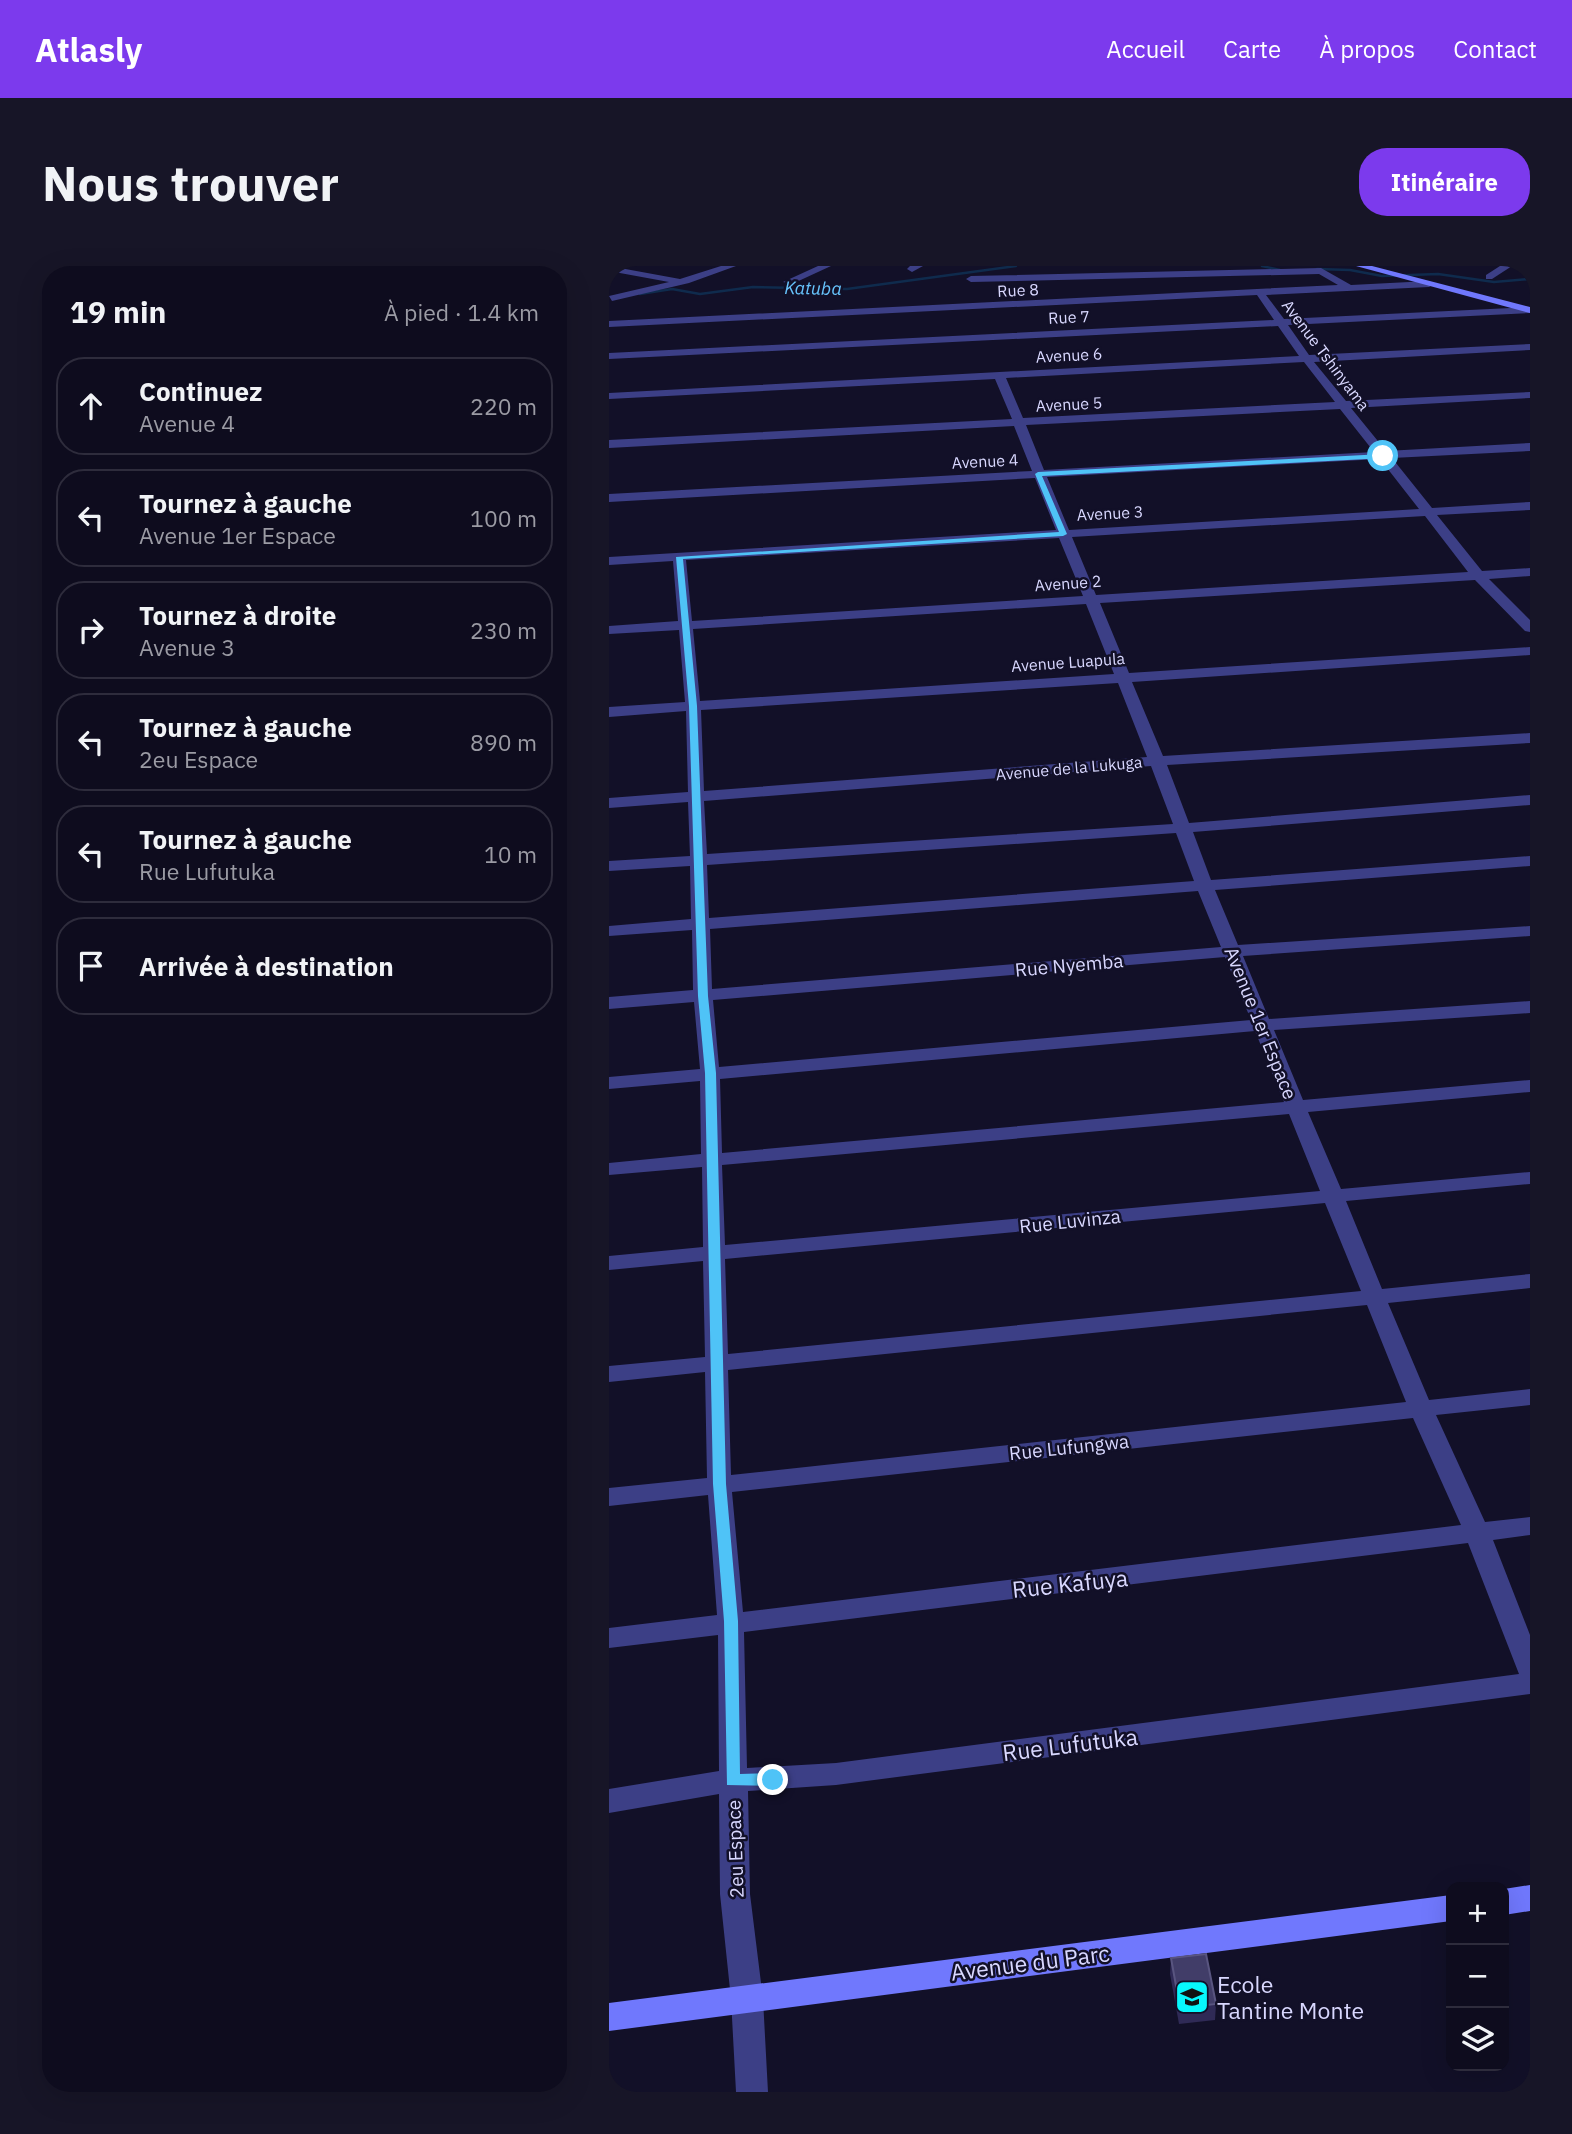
<!DOCTYPE html>
<html lang="fr">
<meta charset="utf-8">
<style>
body{margin:0;font-family:"IBM Plex Sans",sans-serif;background:#171527;color:#f1f3f6}
.controls{position:absolute;right:21px;bottom:21px;display:grid;overflow:hidden;border-radius:14px;box-shadow:0 7px 28px #0002}
.controls button{width:63px;height:63px;display:grid;place-items:center;padding:0;border:0;border-bottom:2px solid #2e2c3c;background:#0e0c1e;color:#f1f3f6;font:35px sans-serif}
.stop{position:absolute;width:21px;height:21px;margin:-16px;border:5px solid #4fc3f7;border-radius:50%;background:#fff}
.stop.end{background:#4fc3f7;border-color:#fff;box-shadow:0 2px 7px #0008}
.list{margin:0;padding:0;list-style:none}
h2{display:flex;justify-content:space-between;align-items:center;height:91px;margin:0;padding:0 28px;font-size:30px}
h2 small{font-size:23px;font-weight:400;color:#9b9ba4}
.list li{display:grid;grid-template-columns:46px 1fr auto;gap:21px;align-items:center;box-sizing:border-box;height:98px;margin:0 14px 14px;padding:0 14px;border:2px solid #2e2c3c;border-radius:28px}
.list b{display:block;font-size:26px;white-space:nowrap}
.list p{margin:0;font-size:23px;white-space:nowrap;color:#9b9ba4}
.list em{font-size:23px;font-style:normal;color:#9b9ba4}
.icon{flex:none;width:38px;height:38px;fill:none;stroke:currentColor;stroke-width:2;stroke-linecap:round;stroke-linejoin:round}
.map{position:relative;flex:none;width:921px;height:1826px;overflow:hidden;border-radius:28px}
header{display:flex;align-items:center;gap:42px;box-sizing:border-box;height:98px;padding:0 35px;background:#7c3aed;color:#fff}
header strong{font-size:33px}
nav{display:flex;gap:38px;margin-inline-start:auto;font-size:24px}
.intro{display:flex;align-items:center;justify-content:space-between;box-sizing:border-box;height:168px;padding:0 42px}
h1{margin:0;font-size:49px}
.button{padding:18px 32px;border-radius:28px;background:#7c3aed;color:#fff;font-size:24px;font-weight:700}
main{display:flex;gap:42px;padding:0 42px}
aside{flex:1;background:#0e0c1e;border-radius:28px;box-shadow:0 7px 28px #0002}
.map>svg:first-child{display:block}
.lines{fill:none;stroke-linecap:round;stroke-linejoin:round}
.stream{stroke:#0f2b4d;stroke-width:2.5}
.street{fill:#3c3f86;fill-rule:evenodd}
.secondary{fill:#7078fd;fill-rule:evenodd}
.wall{fill:#2f2a56}
.building{fill:#413d68;stroke:#595580;stroke-width:2}
.route{fill:#4fc3f7}
.labels{text-anchor:middle;dominant-baseline:central;stroke-width:5;stroke-linejoin:round;paint-order:stroke}
.far-street-label{font-size:16px;fill:#d9d8ff;stroke:#121028}
.far-water-label{font-size:18px;font-style:italic;fill:#67c4fd;stroke:#121028}
.street-label{font-size:19px;fill:#d9d8ff;stroke:#121028}
.near-street-label{font-size:23px;fill:#d9d8ff;stroke:#121028}
.near-poi-label{font-size:23px;fill:#d9d8ff;stroke:#121028;text-anchor:start}
</style>
<header>
<strong>Atlasly</strong>
<nav><a>Accueil</a><a>Carte</a><a>À propos</a><a>Contact</a></nav>
</header>
<div class="intro"><h1>Nous trouver</h1><a class="button">Itinéraire</a></div>
<main>
<aside>
<h2>19 min<small>À pied · 1.4 km</small></h2>
<ul class="list">
<li><svg class="icon" aria-label="ahead" viewBox="0 0 24 24"><path d="M12 20V5M6 11l6-6 6 6"/></svg><div><b>Continuez</b><p>Avenue 4</p></div><em>220 m</em></li>
<li><svg class="icon" aria-label="left" viewBox="0 0 24 24"><path d="M17 20v-9H6M10 6l-5 5 5 5"/></svg><div><b>Tournez à gauche</b><p>Avenue 1er Espace</p></div><em>100 m</em></li>
<li><svg class="icon" aria-label="right" viewBox="0 0 24 24"><path d="M7 20v-9h11M14 6l5 5-5 5"/></svg><div><b>Tournez à droite</b><p>Avenue 3</p></div><em>230 m</em></li>
<li><svg class="icon" aria-label="left" viewBox="0 0 24 24"><path d="M17 20v-9H6M10 6l-5 5 5 5"/></svg><div><b>Tournez à gauche</b><p>2eu Espace</p></div><em>890 m</em></li>
<li><svg class="icon" aria-label="left" viewBox="0 0 24 24"><path d="M17 20v-9H6M10 6l-5 5 5 5"/></svg><div><b>Tournez à gauche</b><p>Rue Lufutuka</p></div><em>10 m</em></li>
<li><svg class="icon" aria-label="arrive" viewBox="0 0 24 24"><path d="M6 21V4h12l-3 4 3 4H6"/></svg><div><b>Arrivée à destination</b></div></li>
</ul>
</aside>
<div class="map">
<svg width="921" height="1826" viewBox="0 0 921 1826">
<rect width="100%" height="100%" fill="#121028"/>
<g class="lines">
<g class="stream">
<path d="M653 0 671 4"/>
<path d="M708 3 741 4 773 10 829 8 885 16 921 13"/>
<path d="M31 28 63 23 91 28 144 21 238 23 407 0"/>
</g>
<g class="street">
<path d="M0 0 71 13 112 0H127L80 17 3 35 0 30 60 16 0 5Z"/>
<path d="M209 0H222L183 18 174 16Z"/>
<path d="M314 0 303 6 298 3 301 0Z"/>
<path d="M891 0H903L883 13H877V9Z"/>
<path d="M712 2 742 19 820 15 825 18 820 21 657 29 675 53 921 41V47L679 59 700 89 921 78V84L705 96 737 135 921 126V132L742 142 777 185 921 177V185L783 192 823 242 921 236V244L828 249 873 305 921 302V310L880 313 921 354V366L916 365 866 314 491 337 520 407 921 381V389L523 416 554 490 921 467V477L558 499 580 557 921 529V539L584 566 602 614 921 590V600L606 624 629 679 921 660V670L634 690 660 753 921 735V747L665 764 694 834 921 814V826L699 846 732 923 921 906V918L737 935 773 1023 921 1008V1022L779 1037 820 1134 921 1123V1139L827 1149 876 1256 921 1251V1269L884 1274 921 1369V1428L227 1519 139 1525 141 1628 154 1733 159 1826H127L122 1733 111 1628 110 1528 0 1547V1523L110 1505 109 1369 0 1382V1362L108 1349 99 1229 0 1240V1222L98 1212 96 1106 0 1116V1100L96 1091 94 995 0 1004V990L94 981 93 901 0 909V897L92 888 91 815 0 823V811L91 803 85 736 0 743V731L84 724 83 664 0 670V660L82 653 81 600 0 605V595L81 590 79 536 0 542V532L79 526 77 445 0 451V441L76 436 70 364 0 368V360L69 355 64 295 0 299V291L447 264 426 212 0 236V228L423 205 405 160 0 182V174L403 153 386 113 0 133V127L690 90 669 60 0 93V87L665 54 648 29 0 61V55L729 19 710 8 362 16 357 13 362 10ZM695 96 726 136 414 152 397 112ZM731 143 765 186 435 204 417 159ZM771 193 810 243 460 264 438 211ZM816 250 859 306 487 329 463 271ZM450 272 474 330 83 355 77 294ZM477 338 505 408 91 435 84 363ZM509 417 538 491 95 525 92 444ZM542 500 564 558 98 588 95 535ZM567 567 585 615 100 652 98 599ZM589 625 612 681 103 723 101 663ZM616 691 642 754 110 801 104 734ZM646 765 675 836 113 887 111 813ZM680 848 711 925 116 979 113 899ZM716 937 752 1025 119 1088 116 993ZM758 1039 797 1136 122 1209 119 1104ZM804 1152 852 1259 134 1346 123 1226ZM859 1277 910 1408 227 1497 138 1502 135 1366Z"/>
</g>
<g class="secondary">
<path d="M747 0H763L921 41V47Z"/>
<path d="M921 1619V1645L895 1649V1623Z"/>
<path d="M842 1629V1655L0 1765V1737Z"/>
</g>
</g>
<path class="wall" d="M562 1692 607 1738 606 1754 570 1758 561 1708Z"/>
<path class="building" d="M597 1688 607 1738 571 1742 562 1692Z"/>
<path class="route" d="M774 188 777 192 433 210 458 268 454 270 74 293 88 440 99 730 107 807 117 1218 129 1355 131 1508 164 1507 171 1514 164 1520 118 1519 115 1355 104 1218 96 807 89 730 80 440 67 291 450 266 426 208 429 206Z"/>
<defs>
<g id="school-square" transform="scale(1.75)"><rect x="-9" y="-9" width="18" height="18" rx="4" fill="#07f7fc" stroke="#121028"/><path d="M0-5L7-2L0 1L-7-2ZM-4 1L0 2.5L4 1V4Q0 6-4 4Z" fill="#111"/></g>
</defs>
<g fill-rule="evenodd">
<use href="#school-square" x="583" y="1731"/>
</g>
<g class="labels">
<g class="far-street-label">
<text transform="translate(409 24) rotate(-3)">Rue 8</text>
<text transform="translate(460 51) rotate(-3)">Rue 7</text>
<text transform="translate(460 89) rotate(-3)">Avenue 6</text>
<text transform="translate(717 89) rotate(53)">Avenue Tshinyama</text>
<text transform="translate(460 138) rotate(-3)">Avenue 5</text>
<text transform="translate(376 195) rotate(-3)">Avenue 4</text>
<text transform="translate(501 247) rotate(-3)">Avenue 3</text>
<text transform="translate(459 317) rotate(-4)">Avenue 2</text>
<text transform="translate(459 396) rotate(-4)">Avenue Luapula</text>
<text transform="translate(460 502) rotate(-5)">Avenue de la Lukuga</text>
</g>
<g class="far-water-label">
<text transform="translate(204 22) rotate(1)">Katuba</text>
</g>
<g class="street-label">
<text transform="translate(460 699) rotate(-5)">Rue Nyemba</text>
<text transform="translate(652 757) rotate(68)">Avenue 1er Espace</text>
<text transform="translate(461 955) rotate(-6)">Rue Luvinza</text>
<text transform="translate(460 1181) rotate(-6)">Rue Lufungwa</text>
<text transform="translate(126 1583) rotate(-92)">2eu Espace</text>
</g>
<g class="near-street-label">
<text transform="translate(461 1317) rotate(-6)">Rue Kafuya</text>
<text transform="translate(461 1478) rotate(-7)">Rue Lufutuka</text>
<text transform="translate(421 1696) rotate(-7)">Avenue du Parc</text>
</g>
<g class="near-poi-label">
<text x="608" y="1718">Ecole<tspan x="608" dy="26">Tantine Monte</tspan></text>
</g>
</g>
</svg>
<div class="controls">
<button>+</button>
<button>−</button>
<button><svg class="icon" aria-label="layers" viewBox="0 0 24 24"><path d="M12 4l9 5-9 5-9-5zM3 14l9 5 9-5"/></svg></button>
</div>
<div class="stop" style="left:774px;top:190px"></div>
<div class="stop end" style="left:164px;top:1514px"></div>
</div>
</main>
